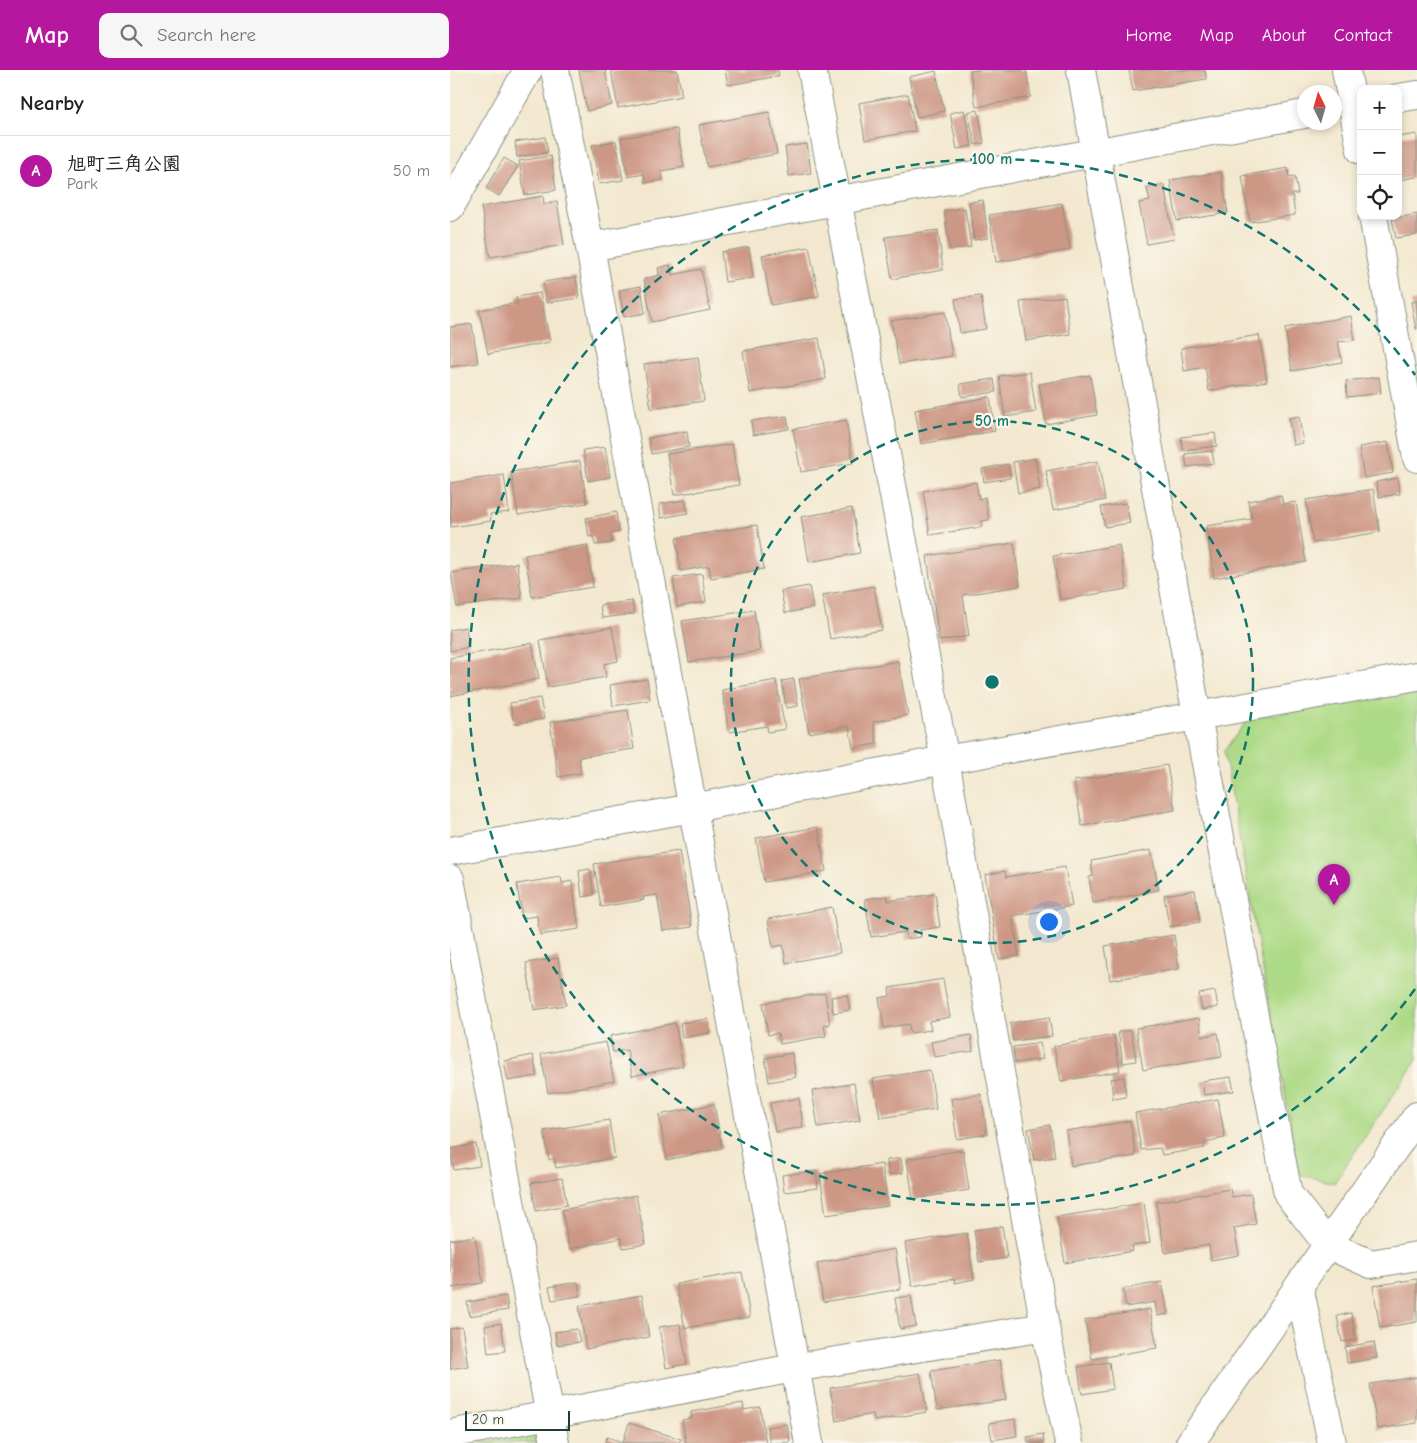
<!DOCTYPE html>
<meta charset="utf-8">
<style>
body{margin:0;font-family:"Comic Neue","Klee One",sans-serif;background:#f6f6f6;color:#202124}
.controls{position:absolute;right:15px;top:15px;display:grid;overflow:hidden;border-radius:10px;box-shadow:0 2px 8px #0003}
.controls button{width:45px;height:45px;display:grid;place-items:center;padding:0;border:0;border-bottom:1px solid #e0e0e0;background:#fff;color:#202124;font:25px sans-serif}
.compass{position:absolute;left:847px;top:15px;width:45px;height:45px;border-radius:50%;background:#fff;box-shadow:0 2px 8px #0003;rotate:355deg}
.scale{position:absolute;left:15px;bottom:12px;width:105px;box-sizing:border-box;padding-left:5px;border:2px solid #1f3d34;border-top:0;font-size:14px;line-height:18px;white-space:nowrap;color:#1f3d34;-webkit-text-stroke:4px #fbf7ec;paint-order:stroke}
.you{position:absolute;left:598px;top:851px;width:18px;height:18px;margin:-12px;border:4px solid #fff;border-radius:50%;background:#1a73e8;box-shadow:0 0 0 8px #1a73e833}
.badge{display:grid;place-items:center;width:32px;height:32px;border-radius:50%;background:#b5179e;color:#fff;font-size:16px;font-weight:700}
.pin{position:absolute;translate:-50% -41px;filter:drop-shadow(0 1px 2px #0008)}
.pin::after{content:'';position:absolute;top:26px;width:18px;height:15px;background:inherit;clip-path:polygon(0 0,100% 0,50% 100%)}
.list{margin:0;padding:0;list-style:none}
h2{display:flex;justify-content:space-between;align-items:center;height:65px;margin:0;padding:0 20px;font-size:21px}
h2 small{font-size:16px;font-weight:400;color:#757577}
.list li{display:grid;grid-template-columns:32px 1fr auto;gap:15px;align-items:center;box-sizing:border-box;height:70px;padding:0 20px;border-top:1px solid #e0e0e0}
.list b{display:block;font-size:19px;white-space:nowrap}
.list p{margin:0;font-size:16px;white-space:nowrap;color:#757577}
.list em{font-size:16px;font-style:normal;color:#757577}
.icon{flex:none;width:28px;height:28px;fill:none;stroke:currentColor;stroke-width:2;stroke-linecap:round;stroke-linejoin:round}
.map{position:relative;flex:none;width:967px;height:1373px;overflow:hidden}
header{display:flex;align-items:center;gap:30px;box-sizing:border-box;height:70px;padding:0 25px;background:#b5179e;color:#fff}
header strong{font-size:24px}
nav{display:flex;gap:28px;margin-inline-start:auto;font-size:18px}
.search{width:350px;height:45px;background:#f6f6f6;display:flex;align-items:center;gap:12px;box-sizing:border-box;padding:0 18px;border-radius:10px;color:#757577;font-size:19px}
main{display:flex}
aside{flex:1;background:#fff}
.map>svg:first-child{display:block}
.green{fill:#adda86;stroke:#668c5d}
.building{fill:#cd9785}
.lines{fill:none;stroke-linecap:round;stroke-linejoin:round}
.street-casing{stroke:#899282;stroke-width:30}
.street{stroke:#fff;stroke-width:28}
.ring{fill:none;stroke:#0f766e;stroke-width:2.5;stroke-dasharray:9 6}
.centre{fill:#0f766e;stroke:#fbf7ec;stroke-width:2.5}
.ring-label{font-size:15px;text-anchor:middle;font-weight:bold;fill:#0f766e;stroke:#fbf7ec;stroke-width:4.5;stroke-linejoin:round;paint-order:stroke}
</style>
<header>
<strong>Map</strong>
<div class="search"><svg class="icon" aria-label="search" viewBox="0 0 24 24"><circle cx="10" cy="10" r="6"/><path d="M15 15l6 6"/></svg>Search here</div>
<nav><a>Home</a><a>Map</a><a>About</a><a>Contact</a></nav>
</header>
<main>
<aside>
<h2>Nearby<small></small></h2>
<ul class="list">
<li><span class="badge">A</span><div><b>旭町三角公園</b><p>Park</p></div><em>50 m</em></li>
</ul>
</aside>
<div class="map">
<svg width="967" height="1373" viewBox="0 0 967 1373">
<rect width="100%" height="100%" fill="#fbf7ec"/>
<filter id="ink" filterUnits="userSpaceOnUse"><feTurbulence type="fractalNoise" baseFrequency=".02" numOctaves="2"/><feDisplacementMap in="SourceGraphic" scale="10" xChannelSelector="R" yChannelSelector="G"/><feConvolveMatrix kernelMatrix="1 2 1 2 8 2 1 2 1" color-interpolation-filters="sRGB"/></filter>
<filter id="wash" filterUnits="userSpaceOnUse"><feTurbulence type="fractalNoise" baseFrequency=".0096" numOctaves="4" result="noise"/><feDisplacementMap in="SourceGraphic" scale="20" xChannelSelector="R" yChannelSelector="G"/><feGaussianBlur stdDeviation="1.12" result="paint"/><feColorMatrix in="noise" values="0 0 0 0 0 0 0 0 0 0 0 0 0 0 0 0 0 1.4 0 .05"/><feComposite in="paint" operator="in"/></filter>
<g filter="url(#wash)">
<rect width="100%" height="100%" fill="#f3e8cf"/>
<g class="green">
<path d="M967 619V990L884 1113 849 1104 774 681 798 649Z"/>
<path d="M89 1362 91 1373H30Z"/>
</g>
<g id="blocks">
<g class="building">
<path d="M129 0H155L162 35 137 41Z"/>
<path d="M161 0H227L232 26 168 38Z"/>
<path d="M275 0H328L329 6 278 15Z"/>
<path d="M527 0H576L581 27 526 37 520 1Z"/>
<path d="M679 0H755L756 9 683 21Z"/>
<path d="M486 1 494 41 467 47 459 7Z"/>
<path d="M458 24 465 61 415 70 409 33Z"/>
<path d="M514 40 522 76 507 79 500 43Z"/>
<path d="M528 40 534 73 525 75 518 42Z"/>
<path d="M319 42 327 84 257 97 249 55Z"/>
<path d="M227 59 234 97 211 101 213 110 195 113 194 104 178 107 171 68Z"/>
<path d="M967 64V107L948 110V67Z"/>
<path d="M95 67 98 82 67 87 65 72Z"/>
<path d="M166 71 173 110 149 114 142 75Z"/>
<path d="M357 74 361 103 339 106 335 77Z"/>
<path d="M101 86 106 120 75 125 69 91Z"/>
<path d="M54 88 68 96 49 126 36 118Z"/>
<path d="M838 98 839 107 845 106 848 124H842L845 145 800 152 792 106Z"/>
<path d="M771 102 778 143 727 151 720 110Z"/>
<path d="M714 115 724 169 697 174 689 133 700 131 697 118Z"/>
<path d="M93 126 94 134 107 131 114 175 40 187 31 137Z"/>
<path d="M533 130 538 168 524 170 519 132Z"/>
<path d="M612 133 620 180 546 192 539 145Z"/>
<path d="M515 138 521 177 500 180 494 141Z"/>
<path d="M967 144V165L946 168 942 149Z"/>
<path d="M488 160 493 200 442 209 435 167Z"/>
<path d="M299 177 303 208 275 212 271 182Z"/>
<path d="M359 177 369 226 321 235 312 185Z"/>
<path d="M220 195 222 205 251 199 260 240 202 252 194 209 209 205 208 198Z"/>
<path d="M126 207 129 228 96 233 93 212Z"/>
<path d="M191 216 195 243 174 247 169 220Z"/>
<path d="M90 223 100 272 38 284 29 240 67 233 66 227Z"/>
<path d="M531 226 536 259 510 263 505 229Z"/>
<path d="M615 226 620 264 576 271 570 232Z"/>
<path d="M967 231V259H966L961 232Z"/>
<path d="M495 242 502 286 449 294 441 251Z"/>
<path d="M901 246 905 270 888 272 892 292 842 301 835 258Z"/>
<path d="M22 254 28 293 0 297V257Z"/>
<path d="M809 265 817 311 759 321 755 297 734 301 731 278Z"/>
<path d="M369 268 376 309 300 323 293 281Z"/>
<path d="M248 287 254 331 201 339 194 294Z"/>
<path d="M580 302 586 342 555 347 549 306Z"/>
<path d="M640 305 647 345 596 354 589 314Z"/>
<path d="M929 307 931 323 897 327 896 311Z"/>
<path d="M544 309 546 322 512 327 510 314Z"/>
<path d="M540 327 545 361 471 374 465 340Z"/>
<path d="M337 346 339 359 303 365 301 351Z"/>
<path d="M849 346 853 373 843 375 839 348Z"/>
<path d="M396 350 403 393 351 402 343 359Z"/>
<path d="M237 361 239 377 201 384 198 368Z"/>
<path d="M765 363 767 376 733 380 731 367Z"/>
<path d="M938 372 943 403 914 408 909 377Z"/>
<path d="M282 374 289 415 224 425 217 384Z"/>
<path d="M155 377 160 407 138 411 133 380Z"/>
<path d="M762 381 764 393 737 397 735 384Z"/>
<path d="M585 388 590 419 568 423 563 392Z"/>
<path d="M130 391 137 433 68 445 61 402Z"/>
<path d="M648 391 655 430 603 440 596 401Z"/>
<path d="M558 394 560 408 534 412 532 399Z"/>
<path d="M54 405 59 442 40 444 41 451 1 457 0 413Z"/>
<path d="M947 408 950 424 929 427 926 412Z"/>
<path d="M526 412 529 429 535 427 539 450 531 451 532 457 480 465 473 421Z"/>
<path d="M923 419 930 462 863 473 856 430Z"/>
<path d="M831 425 833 434 846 432 856 492 764 508 756 456 802 449 798 431Z"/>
<path d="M235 430 238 443 211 448 209 434Z"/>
<path d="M676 433 680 453 655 457 651 437Z"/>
<path d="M402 438 410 483 359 492 351 447Z"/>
<path d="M166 442 169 462 160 464 162 473 145 475 143 466 139 467 136 448Z"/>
<path d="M307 455 314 499 261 508 259 496 231 501 226 468Z"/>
<path d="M564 473 570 516 513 525 519 566 489 571 477 486Z"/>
<path d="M137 475 143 517 82 527 75 485Z"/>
<path d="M669 475 677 519 610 530 603 486Z"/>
<path d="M67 493 72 528 7 537 1 503Z"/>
<path d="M252 504 256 532 227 537 223 508Z"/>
<path d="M359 516 363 538 335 543 331 521Z"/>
<path d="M424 516 432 560 380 569 372 525Z"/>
<path d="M182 531 184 544 152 548 150 535Z"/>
<path d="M304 540 310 581 239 592 232 551Z"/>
<path d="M16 557 19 577 0 581V560Z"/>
<path d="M162 557 168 591 154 594 156 607 98 617 90 570Z"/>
<path d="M82 573 89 609 0 626V588Z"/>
<path d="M448 591 458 645 423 652 427 674 403 678 399 656 359 663 349 609Z"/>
<path d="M197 609 200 630 163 636 160 615Z"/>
<path d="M344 609 348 636 336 638 332 611Z"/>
<path d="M326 610 335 659 318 662 317 656 279 662 272 620Z"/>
<path d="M90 628 94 649 64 654 60 633Z"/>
<path d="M178 640 184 679 129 687 131 703 108 707 100 652Z"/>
<path d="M717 695 725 740 632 756 624 711Z"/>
<path d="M368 757 376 801 314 812 306 768Z"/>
<path d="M701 780 709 820 643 833 639 807 643 806 641 791Z"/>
<path d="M229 781 242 857 213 861 207 825 193 827 194 830 151 837 144 794Z"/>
<path d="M615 797 622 836 562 846 569 886 549 889 535 805 555 801 556 807Z"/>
<path d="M140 799 144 825 132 827 129 801Z"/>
<path d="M111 807 112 813 122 811 129 859 90 865 87 846 72 848 67 814Z"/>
<path d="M745 820 750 852 719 857 714 825Z"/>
<path d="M485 824 490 857 470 860 471 867 457 869 456 862 421 867 415 829 437 826 438 831Z"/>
<path d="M382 837 390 883 336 893 333 875 323 877 318 849Z"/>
<path d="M724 865 729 899 660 910 655 876Z"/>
<path d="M108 888 116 935 84 940 76 893Z"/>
<path d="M493 909 500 947 479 951 481 960 460 963 459 954 434 958 429 928 440 926 439 918Z"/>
<path d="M765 921 768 937 752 940 749 924Z"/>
<path d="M375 923 380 954 374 955 376 966 330 974 328 963 318 965 313 933Z"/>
<path d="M397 925 400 940 383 943 381 927Z"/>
<path d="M599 947 602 966 563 971 560 953Z"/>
<path d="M749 948 752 967 768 963 772 987 693 1000 686 958Z"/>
<path d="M258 949 260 963 232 968 230 953Z"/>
<path d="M225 953 233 996 182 1006 177 980 163 982 160 966Z"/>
<path d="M681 960 686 991 673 993 668 962Z"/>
<path d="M521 965 523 981 484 987 481 972Z"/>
<path d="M664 965 670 1001 611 1011 604 976Z"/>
<path d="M156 972 164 1011 98 1023 91 984Z"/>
<path d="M590 973 593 989 565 993 563 977Z"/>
<path d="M342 983 346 1007 319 1012 315 988Z"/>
<path d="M83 985 87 1006 58 1011 54 991Z"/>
<path d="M480 1000 486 1039 430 1048 423 1009Z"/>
<path d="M674 1007 676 1027 663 1029 661 1009Z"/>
<path d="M781 1007 784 1021 754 1025 752 1011Z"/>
<path d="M404 1013 410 1050 368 1057 362 1021Z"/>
<path d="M531 1024 537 1064 507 1069 501 1029Z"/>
<path d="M349 1028 353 1057 325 1062 320 1033Z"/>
<path d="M768 1029 775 1068 754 1072 755 1078 712 1085 710 1078 691 1080 685 1043Z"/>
<path d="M264 1034 272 1078 217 1090 209 1045Z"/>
<path d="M159 1050 165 1088 106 1098 104 1088 99 1090 94 1061Z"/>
<path d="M680 1051 686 1086 621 1096 616 1061Z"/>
<path d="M600 1055 605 1087 584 1090 578 1059Z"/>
<path d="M26 1074 30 1096 4 1100 0 1079Z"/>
<path d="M513 1080 519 1120 463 1129 457 1089Z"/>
<path d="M451 1088 453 1103 439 1105 437 1090Z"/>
<path d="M432 1094 438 1136 376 1145 370 1104Z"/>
<path d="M366 1101 368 1118 334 1122 332 1105Z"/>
<path d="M112 1108 117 1135 86 1141 81 1113Z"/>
<path d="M780 1119 782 1127 801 1124 806 1154 784 1158 789 1185 761 1190 759 1175 715 1183 706 1132Z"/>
<path d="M186 1125 196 1174 173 1178 171 1168 119 1179 112 1140Z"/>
<path d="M694 1133 700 1173 682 1176 683 1181 615 1193 607 1147Z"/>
<path d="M552 1156 557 1188 529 1192 524 1160Z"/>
<path d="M517 1163 524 1209 505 1213 504 1209 462 1216 455 1173Z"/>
<path d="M25 1166 33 1213 0 1218V1170Z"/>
<path d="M445 1179 451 1219 373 1232 367 1193Z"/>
<path d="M292 1202 300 1247 235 1258 226 1214Z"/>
<path d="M967 1209V1252L930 1258 923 1216Z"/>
<path d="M128 1212 130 1226 102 1230 99 1217Z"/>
<path d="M712 1212 718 1244 707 1246 705 1232 676 1237 673 1219Z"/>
<path d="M192 1225 199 1267 136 1279 129 1236Z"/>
<path d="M56 1226 58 1240 19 1246 17 1232Z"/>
<path d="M461 1226 466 1256 450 1259 445 1228Z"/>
<path d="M700 1239 707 1278 642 1289 635 1250Z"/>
<path d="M901 1243 906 1270 892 1272 887 1246Z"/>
<path d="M51 1253 55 1281 38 1283 35 1256Z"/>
<path d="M230 1254 237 1294 216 1298 209 1257Z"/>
<path d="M12 1257 18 1296 0 1299V1259Z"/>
<path d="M127 1259 130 1272 107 1275 105 1262Z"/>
<path d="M924 1272 927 1288 897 1293 895 1277Z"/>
<path d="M550 1290 556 1330 487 1340 481 1301Z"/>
<path d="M659 1292 663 1319 632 1324 628 1297Z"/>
<path d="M470 1303 477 1342 424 1351 423 1344 386 1351 380 1318Z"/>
<path d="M967 1307V1353L927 1359 920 1314Z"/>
<path d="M293 1333 294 1340 310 1337 316 1373H236L232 1350 242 1348 241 1342Z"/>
<path d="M565 1349 567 1366 542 1370 539 1353Z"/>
<path d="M179 1353 231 1369 229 1373H155L157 1367 173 1372Z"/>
<path d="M337 1354 340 1372 320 1373 317 1357Z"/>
<path d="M593 1364 594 1373H578L577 1367Z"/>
</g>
</g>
</g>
<g filter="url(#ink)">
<use href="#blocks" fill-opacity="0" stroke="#899282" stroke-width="1"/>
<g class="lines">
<g class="street-casing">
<g id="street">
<path d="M105 0 140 177 359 1373"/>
<path d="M362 0 495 690 595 1257 619 1373"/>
<path d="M631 0 747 646 838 1124 878 1175 921 1194 967 1186"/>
<path d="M896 0 911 80"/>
<path d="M948 28 967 25"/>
<path d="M0 137 78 0"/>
<path d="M923 146 967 388"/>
<path d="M140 177C378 133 616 87 854 44"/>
<path d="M0 781 243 738 495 690 747 646 967 606"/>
<path d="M0 809 105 1373"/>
<path d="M849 1216 882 1373"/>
<path d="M0 1364 344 1298 595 1257"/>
<path d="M740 1373 967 1046"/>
</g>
</g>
<use href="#street" class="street"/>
</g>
</g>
<g class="ring">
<circle cx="542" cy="612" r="261"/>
<path d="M965 919A523 523 0 1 1 965 305"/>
</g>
<circle cx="542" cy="612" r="8" class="centre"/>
<g class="ring-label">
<text x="542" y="94">100 m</text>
<text x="542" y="356">50 m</text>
</g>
</svg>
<div class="controls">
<button>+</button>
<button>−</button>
<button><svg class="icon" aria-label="locate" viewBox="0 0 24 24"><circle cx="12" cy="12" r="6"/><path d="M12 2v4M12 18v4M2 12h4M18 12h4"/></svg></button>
</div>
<svg class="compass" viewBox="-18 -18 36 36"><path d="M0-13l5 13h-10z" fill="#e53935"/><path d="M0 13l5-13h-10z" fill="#757577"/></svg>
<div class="scale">20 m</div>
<div class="you"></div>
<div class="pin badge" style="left:884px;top:835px">A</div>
</div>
</main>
